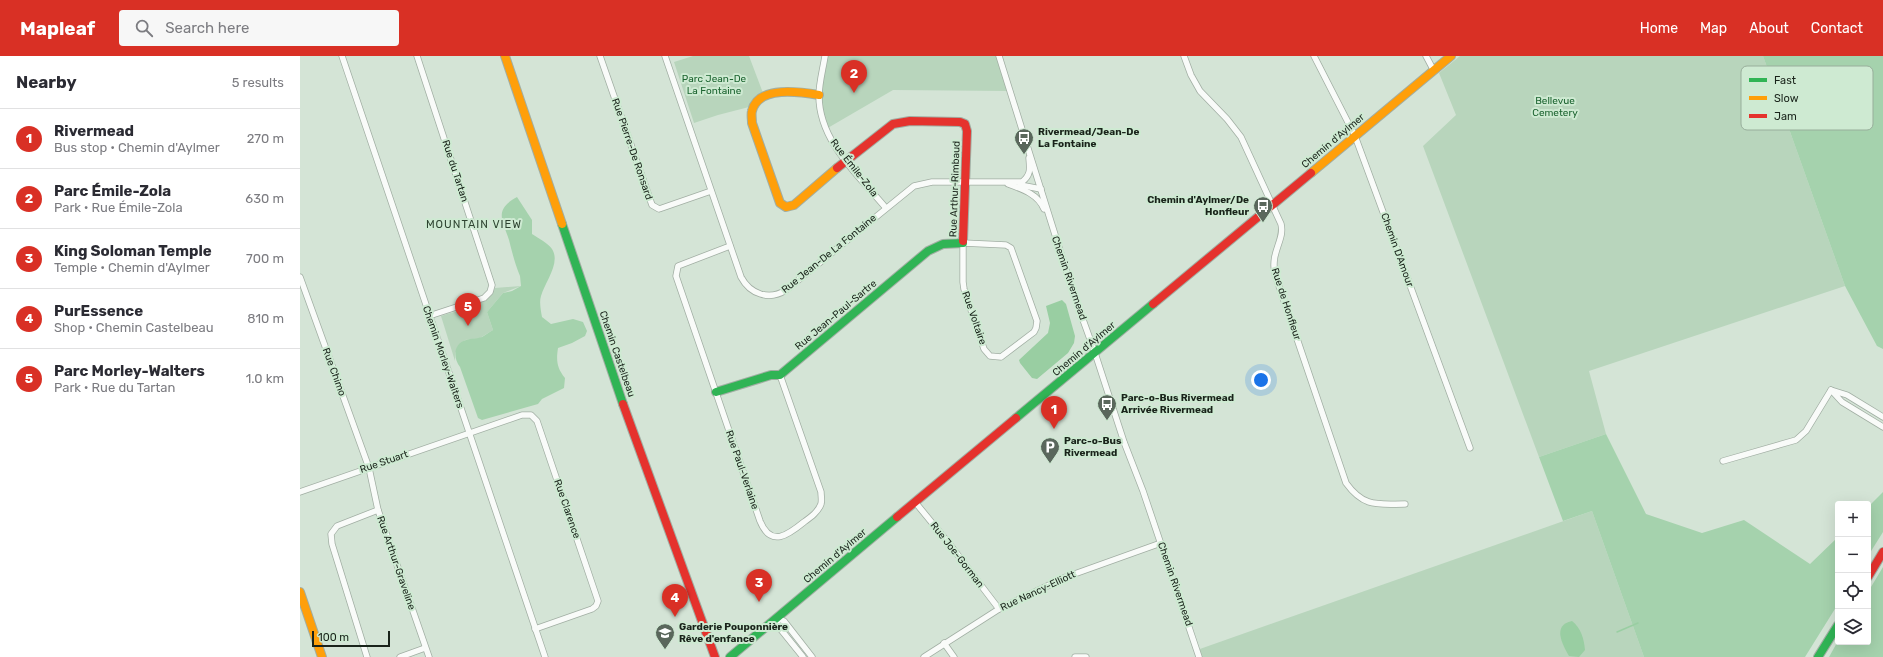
<!DOCTYPE html>
<meta charset="utf-8">
<style>
body{margin:0;font-family:Rubik,sans-serif;background:#f7f7f7;color:#2b2b33}
.controls{position:absolute;right:12px;bottom:12px;display:grid;overflow:hidden;border-radius:4px;box-shadow:0 4px 16px #0002}
.controls button{width:36px;height:36px;display:grid;place-items:center;padding:0;border:0;border-bottom:1px solid #e1e1e2;background:#fff;color:#2b2b33;font:20px sans-serif}
.scale{position:absolute;left:12px;bottom:10px;width:78px;box-sizing:border-box;padding-left:4px;border:2px solid #19231a;border-top:0;font-size:11px;line-height:14px;white-space:nowrap;color:#19231a;-webkit-text-stroke:3px #ceead2;paint-order:stroke}
.you{position:absolute;left:961px;top:324px;width:14px;height:14px;margin:-10px;border:3px solid #fff;border-radius:50%;background:#1a73e8;box-shadow:0 0 0 6px #1a73e833}
.badge{display:grid;place-items:center;width:26px;height:26px;border-radius:50%;background:#d93025;color:#fff;font-size:13px;font-weight:700}
.pin{position:absolute;translate:-50% -33px;filter:drop-shadow(0 1px 2px #0008)}
.pin::after{content:'';position:absolute;top:21px;width:14px;height:12px;background:inherit;clip-path:polygon(0 0,100% 0,50% 100%)}
.list{margin:0;padding:0;list-style:none}
h2{display:flex;justify-content:space-between;align-items:center;height:52px;margin:0;padding:0 16px;font-size:17px}
h2 small{font-size:13px;font-weight:400;color:#7c7c81}
.list li{display:grid;grid-template-columns:26px 1fr auto;gap:12px;align-items:center;box-sizing:border-box;height:60px;padding:0 16px;border-top:1px solid #e1e1e2}
.list b{display:block;font-size:15px;white-space:nowrap}
.list p{margin:0;font-size:13px;white-space:nowrap;color:#7c7c81}
.list em{font-size:13px;font-style:normal;color:#7c7c81}
.icon{flex:none;width:22px;height:22px;fill:none;stroke:currentColor;stroke-width:2;stroke-linecap:round;stroke-linejoin:round}
.map{position:relative;flex:none;width:1583px;height:601px;overflow:hidden}
header{display:flex;align-items:center;gap:24px;box-sizing:border-box;height:56px;padding:0 20px;background:#d93025;color:#fff}
header strong{font-size:19px}
nav{display:flex;gap:22px;margin-inline-start:auto;font-size:14px}
.search{width:280px;height:36px;background:#f7f7f7;display:flex;align-items:center;gap:10px;box-sizing:border-box;padding:0 14px;border-radius:4px;color:#7c7c81;font-size:15px}
main{display:flex}
aside{flex:1;background:#fff}
.map>svg:first-child{display:block}
.green{fill:#b8d5bc}
.forest{fill:#a5d2ad}
.water{fill:#99cea2}
.lines{fill:none;stroke-linecap:round;stroke-linejoin:round}
.stream{stroke:#99cea2;stroke-width:1.5}
.street-casing{stroke:#a1aea3;stroke-width:7}
.fast-casing{stroke:#a1aea3;stroke-width:10}
.slow-casing{stroke:#a1aea3;stroke-width:10}
.jam-casing{stroke:#a1aea3;stroke-width:10}
.street{stroke:#f9fbf9;stroke-width:5.5}
.fast{stroke:#30b455;stroke-width:8}
.slow{stroke:#ff9f0a;stroke-width:8}
.jam{stroke:#e5322d;stroke-width:8}
.labels{text-anchor:middle;dominant-baseline:central;stroke-width:4;stroke-linejoin:round;paint-order:stroke}
.park-label{font-size:10px;fill:#1c6430;stroke:#ceead2}
.poi-label{font-size:10px;font-weight:bold;fill:#19231a;stroke:#ceead2;text-anchor:start}
.street-label{font-size:10px;fill:#19231a;stroke:#ceead2}
.neighbourhood-label{font-size:11px;letter-spacing:1px;fill:#2e4431;stroke:#ceead2}
.key{fill:#ceead2;stroke:#98ae9b;stroke-width:1}
.key-label{font-size:11px;fill:#19231a}
</style>
<header>
<strong>Mapleaf</strong>
<div class="search"><svg class="icon" aria-label="search" viewBox="0 0 24 24"><circle cx="10" cy="10" r="6"/><path d="M15 15l6 6"/></svg>Search here</div>
<nav><a>Home</a><a>Map</a><a>About</a><a>Contact</a></nav>
</header>
<main>
<aside>
<h2>Nearby<small>5 results</small></h2>
<ul class="list">
<li><span class="badge">1</span><div><b>Rivermead</b><p>Bus stop · Chemin d'Aylmer</p></div><em>270 m</em></li>
<li><span class="badge">2</span><div><b>Parc Émile-Zola</b><p>Park · Rue Émile-Zola</p></div><em>630 m</em></li>
<li><span class="badge">3</span><div><b>King Soloman Temple</b><p>Temple · Chemin d'Aylmer</p></div><em>700 m</em></li>
<li><span class="badge">4</span><div><b>PurEssence</b><p>Shop · Chemin Castelbeau</p></div><em>810 m</em></li>
<li><span class="badge">5</span><div><b>Parc Morley-Walters</b><p>Park · Rue du Tartan</p></div><em>1.0 km</em></li>
</ul>
</aside>
<div class="map">
<svg width="1583" height="601" viewBox="0 0 1583 601">
<rect width="100%" height="100%" fill="#d4e4d6"/>
<g class="green">
<path d="M393 0H449L463 37 451 46 449 51 418 59 394 67 374 6Z"/>
<path d="M525 0H699L710 35 593 34 526 73C518 50 521 24 525 0Z"/>
<path d="M1160 0H1463L1545 230 1289 315 1306 378 1239 401 1123 90 1156 59 1139 17Z"/>
<path d="M221 230 203 237 187 256 193 274 180 282 165 284 155 297V305L141 260C158 254 188 250 195 232Z"/>
<path d="M1292 455 1344 601H899L897 594Z"/>
</g>
<g class="forest">
<path d="M1463 0H1583V293L1577 290 1545 230Z"/>
<path d="M217 141 232 164V178C238 182 248 187 252 193 261 207 245 226 241 240 239 246 241 255 242 261L251 268 273 263 283 266 287 275 285 280 272 287 258 292C256 305 257 312 265 322L264 332 242 343 238 348 182 364 178 362 160 311C153 302 153 288 166 284 171 282 177 283 182 281 186 279 189 276 193 274L187 256 203 237 212 235 221 230 220 220C215 208 212 196 209 184 203 165 193 154 217 141Z"/>
<path d="M1306 378 1346 458 1402 477 1444 464 1510 508 1538 481V548L1505 601H1344L1292 455 1263 465 1239 401Z"/>
<path d="M1583 436V476L1568 500V451Z"/>
<path d="M1583 511V601H1529L1538 585 1568 586V536Z"/>
</g>
<g class="water">
<path d="M762 244 766 248 775 280 774 287 768 297 737 323 732 322 720 307 719 304 748 277 750 267 746 250Z"/>
<path d="M1272 565C1281 572 1284 583 1285 594L1279 601 1269 600C1262 588 1252 569 1272 565Z"/>
</g>
<g class="lines">
<path class="stream" d="M1317 576 1338 567"/>
<g class="street-casing">
<g id="street">
<path d="M42 0 245 601"/>
<path d="M117 0 192 229 190 236 184 242 129 260"/>
<path d="M300 0 352 149 359 153 362 152 411 135"/>
<path d="M365 0 441 221C450 238 469 245 486 234L614 130 632 126H722C731 119 730 113 729 102"/>
<path d="M525 0C523 13 519 27 519 40 519 85 558 119 585 151"/>
<path d="M699 0 773 236 795 297 824 386 843 435 899 601"/>
<path d="M884 0 891 19 900 35 927 63 941 81 981 168C985 184 970 196 975 218L1046 427C1064 452 1078 448 1105 448"/>
<path d="M1014 0 1055 80 1170 392"/>
<path d="M1126 0 1134 15"/>
<path d="M708 128C722 133 738 138 744 153"/>
<path d="M720 129 741 133"/>
<path d="M663 187 706 189 711 192 737 265 736 272 734 276 701 301 690 300 684 293 664 233 663 226Z"/>
<path d="M430 190 378 210 376 220 460 465C471 492 488 479 504 466 511 461 518 456 521 448 522 444 521 440 521 436L480 319"/>
<path d="M0 221 69 412 78 454 129 601"/>
<path d="M1583 361 1547 339 1531 334 1542 346 1583 371"/>
<path d="M1423 405 1496 384 1506 375 1531 334"/>
<path d="M0 436 222 359H231L237 365 298 545 296 550 292 553 235 573"/>
<path d="M615 446 651 490 699 553"/>
<path d="M476 562 484 565 512 601"/>
<path d="M476 562 478 570 503 601"/>
<path d="M644 587 654 601"/>
<path d="M67 601 32 488 31 478 37 470 78 454"/>
<path d="M100 601 125 592"/>
<path d="M624 601 699 553 766 521 861 487"/>
<path d="M775 601H786"/>
</g>
</g>
<g class="fast-casing">
<g id="fast">
<path d="M262 168 323 348"/>
<path d="M416 336 471 319H480L628 195 643 188 663 187V185"/>
<path d="M716 362 853 248"/>
<path d="M430 601 597 461"/>
<path d="M1518 601 1538 569"/>
</g>
</g>
<g class="slow-casing">
<g id="slow">
<path d="M205 0 262 168"/>
<path d="M519 39C501 36 458 29 452 55 451 58 452 63 452 67L480 147 486 151 494 149 537 112"/>
<path d="M1011 117 1151 0"/>
<path d="M0 536 22 601"/>
</g>
</g>
<g class="jam-casing">
<g id="jam">
<path d="M537 112 593 68 610 65 660 66 665 68 667 75 663 185"/>
<path d="M853 248 1011 117"/>
<path d="M323 348 415 601"/>
<path d="M597 461 716 362"/>
<path d="M1568 521 1583 496"/>
</g>
</g>
<use href="#street" class="street"/>
<use href="#fast" class="fast"/>
<use href="#slow" class="slow"/>
<use href="#jam" class="jam"/>
</g>
<defs>
<g id="bus-pin" transform="scale(1)"><path d="M0 17L-7.5 6A9.5 9.5 0 1 1 7.5 6Z" fill="#5a675c" stroke="#ceead2"/><path d="M-5-6H5V4H4V6H2V4H-2V6H-4V4H-5ZM-3.5-4V0h7V-4ZM-3.5 1.2v1.5H-2V1.2ZM2 1.2v1.5H3.5V1.2Z" fill="#fff"/></g>
<g id="parking-pin" transform="scale(1)"><path d="M0 17L-7.5 6A9.5 9.5 0 1 1 7.5 6Z" fill="#5a675c" stroke="#ceead2"/><path d="M-3.5-5.5H1a3.5 3.5 0 0 1 0 7H-1V5.5H-3.5ZM-1-3.4V-.6H.8a1.4 1.4 0 0 0 0-2.8Z" fill="#fff"/></g>
<g id="school-pin" transform="scale(1)"><path d="M0 17L-7.5 6A9.5 9.5 0 1 1 7.5 6Z" fill="#5a675c" stroke="#ceead2"/><path d="M0-5L7-2L0 1L-7-2ZM-4 1L0 2.5L4 1V4Q0 6-4 4Z" fill="#fff"/></g>
</defs>
<g fill-rule="evenodd">
<use href="#bus-pin" x="724" y="82"/>
<use href="#bus-pin" x="963" y="150"/>
<use href="#bus-pin" x="807" y="348"/>
<use href="#parking-pin" x="750" y="391"/>
<use href="#school-pin" x="365" y="577"/>
</g>
<g class="labels">
<g class="park-label">
<text x="414" y="23">Parc Jean-De<tspan x="414" dy="12">La Fontaine</tspan></text>
<text x="1255" y="45">Bellevue<tspan x="1255" dy="12">Cemetery</tspan></text>
</g>
<g class="poi-label">
<text x="738" y="76">Rivermead/Jean-De<tspan x="738" dy="12">La Fontaine</tspan></text>
<text x="949" y="144" text-anchor="end">Chemin d'Aylmer/De<tspan x="949" dy="12">Honfleur</tspan></text>
<text x="821" y="342">Parc-o-Bus Rivermead<tspan x="821" dy="12">Arrivée Rivermead</tspan></text>
<text x="764" y="385">Parc-o-Bus<tspan x="764" dy="12">Rivermead</tspan></text>
<text x="379" y="571">Garderie Pouponnière<tspan x="379" dy="12">Rêve d'enfance</tspan></text>
</g>
<g class="street-label">
<text transform="translate(1033 85) rotate(-40)">Chemin d'Aylmer</text>
<text transform="translate(332 93) rotate(71)">Rue Pierre-De Ronsard</text>
<text transform="translate(554 112) rotate(52)">Rue Émile-Zola</text>
<text transform="translate(155 115) rotate(72)">Rue du Tartan</text>
<text transform="translate(655 133) rotate(-88)">Rue Arthur-Rimbaud</text>
<text transform="translate(1097 194) rotate(70)">Chemin D'Amour</text>
<text transform="translate(529 198) rotate(-39)">Rue Jean-De La Fontaine</text>
<text transform="translate(769 222) rotate(71)">Chemin Rivermead</text>
<text transform="translate(986 248) rotate(72)">Rue de Honfleur</text>
<text transform="translate(536 259) rotate(-40)">Rue Jean-Paul-Sartre</text>
<text transform="translate(674 262) rotate(71)">Rue Voltaire</text>
<text transform="translate(784 293) rotate(-40)">Chemin d'Aylmer</text>
<text transform="translate(317 298) rotate(71)">Chemin Castelbeau</text>
<text transform="translate(143 301) rotate(71)">Chemin Morley-Walters</text>
<text transform="translate(34 316) rotate(70)">Rue Chimo</text>
<text transform="translate(84 406) rotate(-19)">Rue Stuart</text>
<text transform="translate(442 414) rotate(71)">Rue Paul-Verlaine</text>
<text transform="translate(267 453) rotate(71)">Rue Clarence</text>
<text transform="translate(657 499) rotate(52)">Rue Joe-Gorman</text>
<text transform="translate(535 500) rotate(-40)">Chemin d'Aylmer</text>
<text transform="translate(96 507) rotate(71)">Rue Arthur-Graveline</text>
<text transform="translate(875 528) rotate(71)">Chemin Rivermead</text>
<text transform="translate(738 535) rotate(-25)">Rue Nancy-Elliott</text>
</g>
<g class="neighbourhood-label">
<text x="174" y="168">MOUNTAIN VIEW</text>
</g>
</g>
<rect x="1441" y="10" width="132" height="64" rx="6" class="key"/>
<rect x="1449" y="22" width="18" height="4" fill="#30b455"/>
<rect x="1449" y="40" width="18" height="4" fill="#ff9f0a"/>
<rect x="1449" y="58" width="18" height="4" fill="#e5322d"/>
<g class="key-label">
<text x="1474" y="28">Fast</text>
<text x="1474" y="46">Slow</text>
<text x="1474" y="64">Jam</text>
</g>
</svg>
<div class="controls">
<button>+</button>
<button>−</button>
<button><svg class="icon" aria-label="locate" viewBox="0 0 24 24"><circle cx="12" cy="12" r="6"/><path d="M12 2v4M12 18v4M2 12h4M18 12h4"/></svg></button>
<button><svg class="icon" aria-label="layers" viewBox="0 0 24 24"><path d="M12 4l9 5-9 5-9-5zM3 14l9 5 9-5"/></svg></button>
</div>
<div class="scale">100 m</div>
<div class="you"></div>
<div class="pin badge" style="left:754px;top:373px">1</div>
<div class="pin badge" style="left:554px;top:37px">2</div>
<div class="pin badge" style="left:459px;top:546px">3</div>
<div class="pin badge" style="left:375px;top:561px">4</div>
<div class="pin badge" style="left:168px;top:270px">5</div>
</div>
</main>
